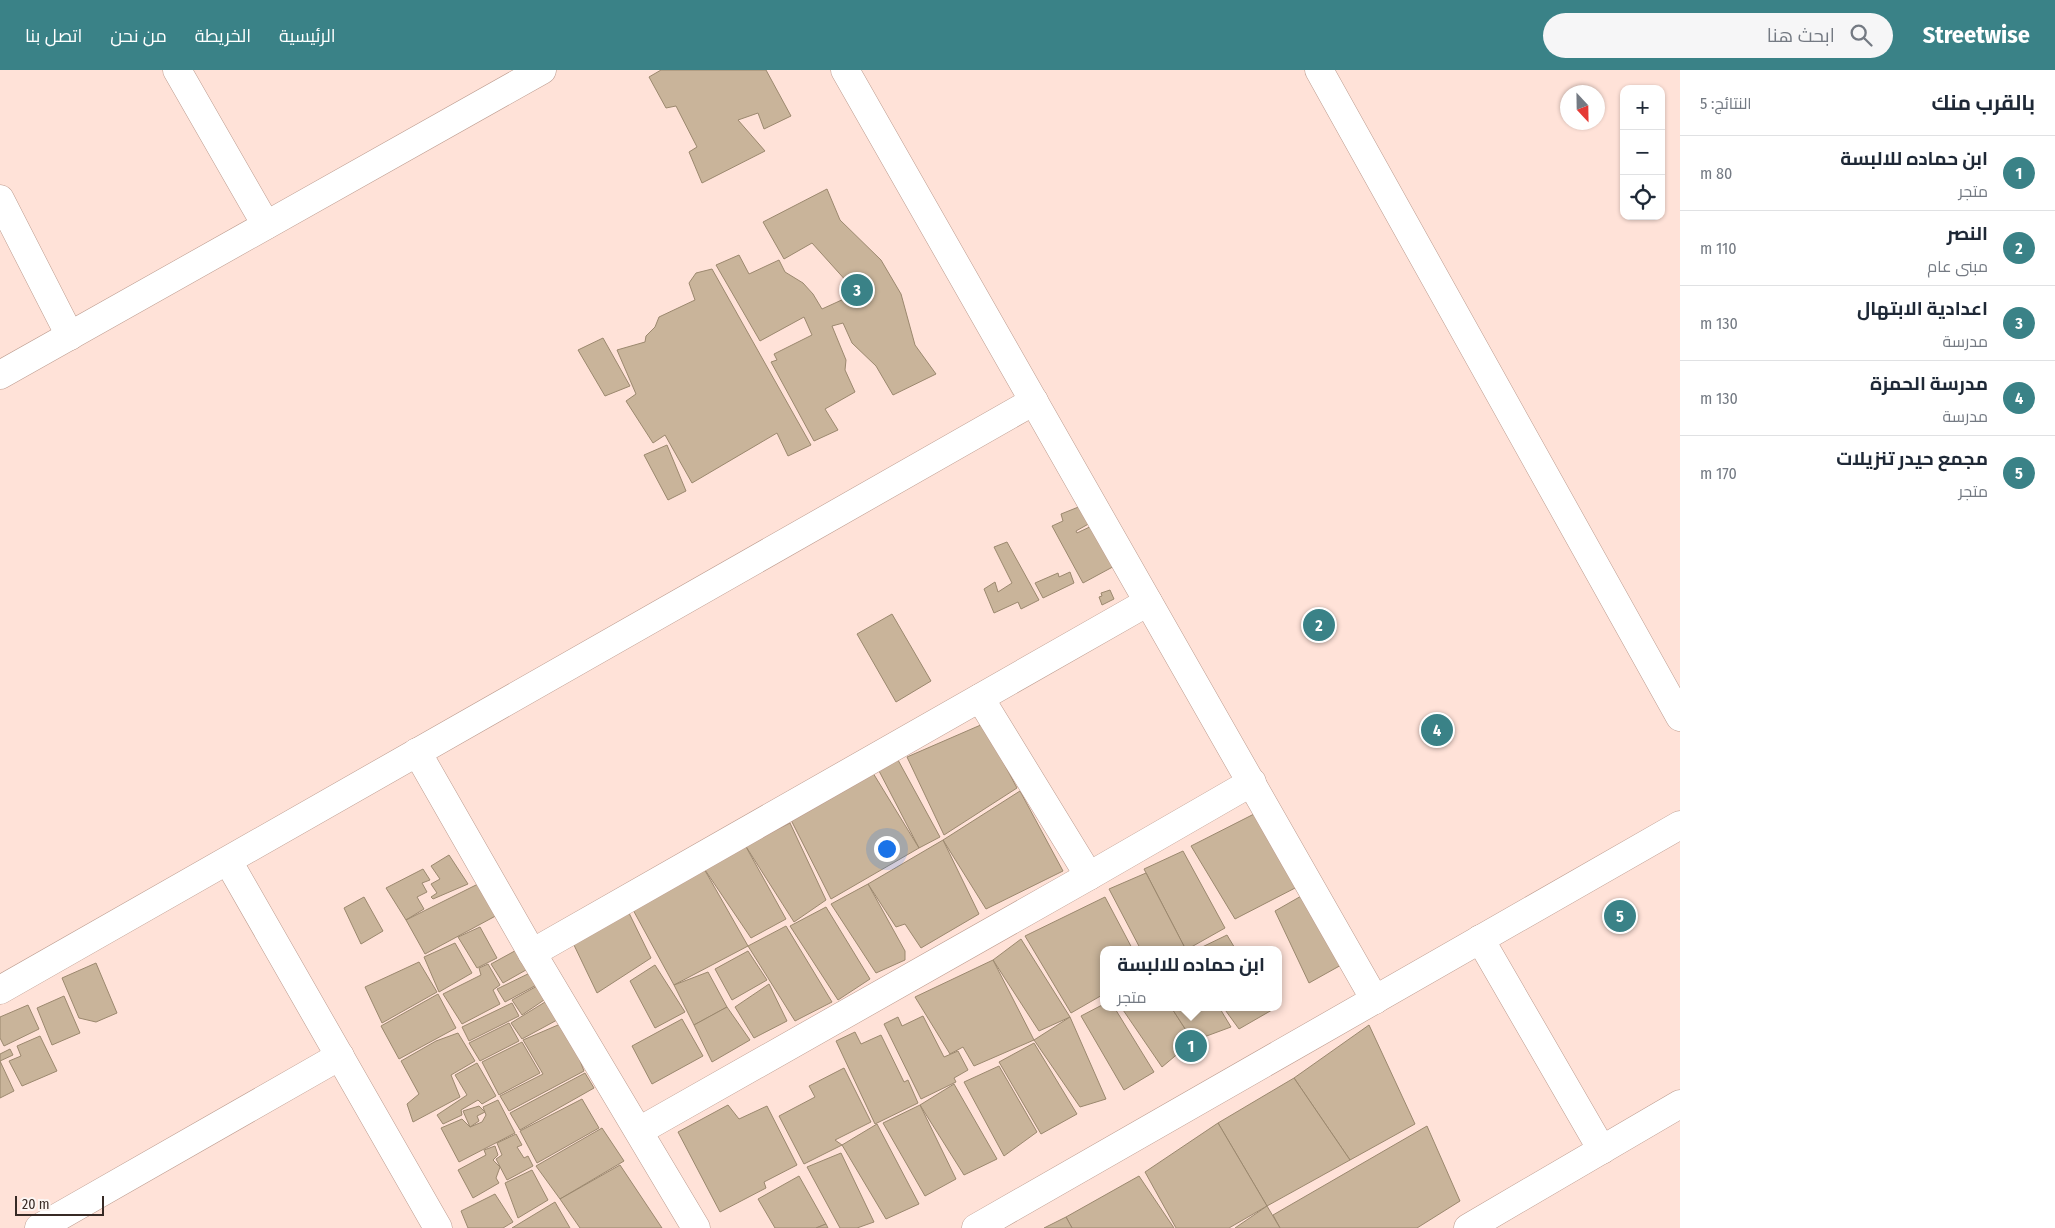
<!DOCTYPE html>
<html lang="ar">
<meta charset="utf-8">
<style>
body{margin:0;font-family:"Fira Sans Condensed",Cairo,sans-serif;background:#f6f6f7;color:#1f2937;direction:rtl}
.controls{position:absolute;right:15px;top:15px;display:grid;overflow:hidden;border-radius:10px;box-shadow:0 1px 4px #0004}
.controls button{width:45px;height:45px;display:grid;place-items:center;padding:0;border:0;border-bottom:1px solid #e0e1e3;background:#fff;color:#1f2937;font:25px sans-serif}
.compass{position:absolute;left:1560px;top:15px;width:45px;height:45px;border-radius:50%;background:#fff;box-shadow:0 1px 4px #0004;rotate:158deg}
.scale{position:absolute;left:15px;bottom:12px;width:89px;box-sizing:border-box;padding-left:5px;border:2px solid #372a25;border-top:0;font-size:14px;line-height:18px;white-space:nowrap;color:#372a25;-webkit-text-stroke:4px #fcf5f2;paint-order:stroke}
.you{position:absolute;left:886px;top:778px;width:18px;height:18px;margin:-12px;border:4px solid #fff;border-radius:50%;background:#1a73e8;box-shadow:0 0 0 8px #1a73e833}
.badge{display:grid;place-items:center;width:32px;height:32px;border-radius:50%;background:#3a8287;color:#fff;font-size:16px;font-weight:700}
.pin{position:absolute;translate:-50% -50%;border:2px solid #fff;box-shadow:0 1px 5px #0006}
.popup{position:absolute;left:1100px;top:876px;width:182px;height:65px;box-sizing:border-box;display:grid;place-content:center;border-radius:10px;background:#fff;filter:drop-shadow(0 1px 4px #0005);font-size:16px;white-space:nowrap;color:#747a83}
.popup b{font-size:19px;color:#1f2937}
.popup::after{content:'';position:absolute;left:50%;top:100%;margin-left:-10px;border:10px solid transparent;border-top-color:#fff}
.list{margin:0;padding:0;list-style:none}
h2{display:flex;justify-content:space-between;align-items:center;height:65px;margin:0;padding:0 20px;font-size:21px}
h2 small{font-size:16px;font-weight:400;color:#747a83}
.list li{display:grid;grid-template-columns:32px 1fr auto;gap:15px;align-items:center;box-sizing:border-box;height:75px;padding:0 20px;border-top:1px solid #e0e1e3}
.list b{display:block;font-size:19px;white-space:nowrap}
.list p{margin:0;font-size:16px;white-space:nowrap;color:#747a83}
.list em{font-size:16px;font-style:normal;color:#747a83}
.icon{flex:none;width:28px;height:28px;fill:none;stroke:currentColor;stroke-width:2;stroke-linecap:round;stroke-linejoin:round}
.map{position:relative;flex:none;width:1680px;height:1158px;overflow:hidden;direction:ltr}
header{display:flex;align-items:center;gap:30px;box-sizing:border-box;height:70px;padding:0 25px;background:#3a8287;color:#fff}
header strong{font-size:24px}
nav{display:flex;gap:28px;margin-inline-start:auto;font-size:18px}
.search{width:350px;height:45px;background:#f6f6f7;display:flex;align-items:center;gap:12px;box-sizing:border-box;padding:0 18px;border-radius:28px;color:#747a83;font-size:19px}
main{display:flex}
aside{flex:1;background:#fff}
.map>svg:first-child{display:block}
.building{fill:#c9b49a;stroke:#9b886e}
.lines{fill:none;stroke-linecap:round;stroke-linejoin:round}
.minor-casing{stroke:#bc9b8e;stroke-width:29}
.minor{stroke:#fff;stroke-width:28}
</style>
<header>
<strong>Streetwise</strong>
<div class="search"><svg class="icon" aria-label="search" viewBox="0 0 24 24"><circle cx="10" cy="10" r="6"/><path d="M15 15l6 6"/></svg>ابحث هنا</div>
<nav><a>الرئيسية</a><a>الخريطة</a><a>من نحن</a><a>اتصل بنا</a></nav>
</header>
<main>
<aside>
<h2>بالقرب منك<small>النتائج: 5</small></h2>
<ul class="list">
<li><span class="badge">1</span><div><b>ابن حماده للالبسة</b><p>متجر</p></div><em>80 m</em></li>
<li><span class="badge">2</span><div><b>النصر</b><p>مبنى عام</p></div><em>110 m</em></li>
<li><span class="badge">3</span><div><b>اعدادية الابتهال</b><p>مدرسة</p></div><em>130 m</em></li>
<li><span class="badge">4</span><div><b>مدرسة الحمزة</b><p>مدرسة</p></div><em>130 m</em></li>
<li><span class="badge">5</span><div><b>مجمع حيدر تنزيلات</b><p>متجر</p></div><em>170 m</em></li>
</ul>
</aside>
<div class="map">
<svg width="1680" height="1158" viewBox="0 0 1680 1158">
<rect width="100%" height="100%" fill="#ffe2d8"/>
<g class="building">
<path d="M661 0H766L791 46 764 59 758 43 738 50 765 81 702 113 689 82 697 77 676 36 666 38 649 7Z"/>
<path d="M827 119 840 150 881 190 901 224 915 275 936 304 893 325 876 296 852 273 843 253 832 256 846 290 845 300 855 322 825 339 838 360 814 371 771 292 777 290 774 284 812 265 804 247 760 271 716 195 739 185 749 204 779 190 785 202 803 213 813 224 822 239 857 223 812 173 784 189 763 152Z"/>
<path d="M712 199 811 375 788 386 777 363 692 413 665 365 653 373 626 331 636 324 617 280 645 272 646 266 655 257 659 247 695 230 689 213 696 203Z"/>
<path d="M603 268 630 316 605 326 578 280Z"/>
<path d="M667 375 686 421 668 430 644 385Z"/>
<path d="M1086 434 1092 452 1076 461 1077 463 1098 453 1120 493 1083 513 1052 456 1063 451 1061 444Z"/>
<path d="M1007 472 1039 530 1021 539 1018 532 994 543 984 519 995 512 998 522 1012 513 994 477Z"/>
<path d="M1070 502 1074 513 1043 528 1035 513 1058 503 1059 507Z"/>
<path d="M1110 520 1114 529 1102 535 1099 527 1102 526 1101 523Z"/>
<path d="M892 544 931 611 896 632 857 564Z"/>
<path d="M983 654 1017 718 944 765 907 687Z"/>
<path d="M898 690 940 767 919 778 878 699Z"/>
<path d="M873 703 919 778 831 829 790 748Z"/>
<path d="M1020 721 1063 801 986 839 943 770Z"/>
<path d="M1256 743 1299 816 1235 849 1191 776Z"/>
<path d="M790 753 826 830 794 852 745 775Z"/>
<path d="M943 770 979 844 921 878 905 854 896 857 868 814Z"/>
<path d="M745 775 786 849 751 868 703 797Z"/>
<path d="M1183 781 1225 858 1186 880 1144 799Z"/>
<path d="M449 785 468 814 433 829 431 827 437 823 431 814 440 809 431 796Z"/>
<path d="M703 797 748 876 674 915 632 838Z"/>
<path d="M423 799 430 810 422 813 427 822 417 827 424 839 406 850 386 818Z"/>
<path d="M1146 803 1186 880H1141L1109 819Z"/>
<path d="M484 811 503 842 425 884 406 850Z"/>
<path d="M868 814 905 881V890L876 903 831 834Z"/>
<path d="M1303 825 1343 894 1309 913 1275 841Z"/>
<path d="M364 827 383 861 361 874 344 838Z"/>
<path d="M1105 827 1133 880H1104V924L1071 943 1025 866Z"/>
<path d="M826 837 870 909 838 930 790 856Z"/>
<path d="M628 841 651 888 597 923 573 873Z"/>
<path d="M786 856 832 932 795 951 748 876Z"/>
<path d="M480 857 497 888 477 898 458 867Z"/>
<path d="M1227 865 1236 880H1196Z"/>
<path d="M1021 869 1070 947 1039 961 993 890Z"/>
<path d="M455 873 472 903 439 922 424 887Z"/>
<path d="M522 877 533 896 503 913 491 894Z"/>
<path d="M748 881 767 910 732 930 715 899Z"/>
<path d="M993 890 1034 970 974 996 963 977 950 984 915 927Z"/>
<path d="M419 892 437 922 382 953 365 917Z"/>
<path d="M96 893 117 943 96 952 79 948 62 908Z"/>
<path d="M488 894 500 915 493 920 500 934 462 954 443 924 481 905 479 898Z"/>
<path d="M655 895 685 942 655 958 630 911Z"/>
<path d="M536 900 544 911 505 932 497 919Z"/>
<path d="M708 902 727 937 694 955 674 915Z"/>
<path d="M769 914 787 951 754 968 735 937Z"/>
<path d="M537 916 544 930 522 945 512 930Z"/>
<path d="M438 924 456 958 399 989 381 956Z"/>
<path d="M64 926 80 963 52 975 37 938Z"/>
<path d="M545 932 557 950 522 969 511 953Z"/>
<path d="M512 933 519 946 469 971 462 957Z"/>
<path d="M1104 934V937H1114L1154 1002 1124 1020 1081 946Z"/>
<path d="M28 935 39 959 4 976 0 968V947Z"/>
<path d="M727 937 750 970 712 992 694 955Z"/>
<path d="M1121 937H1171L1193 971 1162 997Z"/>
<path d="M1171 937H1219L1231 957 1193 971Z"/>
<path d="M1223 937H1271L1272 940 1239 959Z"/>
<path d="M923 946 944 987 958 981 968 1000 954 1008 956 1012 921 1029 884 954 898 947 902 956Z"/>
<path d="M1070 947 1106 1029 1080 1037 1034 970Z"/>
<path d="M682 949 703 986 652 1014 632 976Z"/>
<path d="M565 952 584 1001 509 1041 500 1026 543 1004 523 970Z"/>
<path d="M509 953 519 971 480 991 469 973Z"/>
<path d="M1369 955 1415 1054 1350 1090 1294 1008Z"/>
<path d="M855 962 861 974 881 965 904 1012 908 1010 918 1033 875 1054 836 971Z"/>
<path d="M458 963 475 991 451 1005 460 1027 413 1052 407 1034 419 1024 401 991 436 971Z"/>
<path d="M40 966 57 1001 22 1016 9 991 21 986 17 976Z"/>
<path d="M522 972 540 1003 499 1025 482 992Z"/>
<path d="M1034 973 1077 1044 1041 1064 999 992Z"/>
<path d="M10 979 13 985 0 991 14 1021 0 1028V984Z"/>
<path d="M477 993 496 1026 482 1034 478 1030 461 1040 462 1045 443 1054 437 1045 467 1025 455 1005Z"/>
<path d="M999 996 1037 1062 1004 1086 964 1012Z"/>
<path d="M844 998 871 1052 835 1070 842 1075 804 1094 779 1046 815 1027 809 1016Z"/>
<path d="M585 1003 594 1018 520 1060 510 1043Z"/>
<path d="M1294 1008 1350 1090 1267 1136 1218 1053Z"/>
<path d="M954 1014 997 1089 964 1105 920 1035Z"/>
<path d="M582 1029 599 1058 537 1093 520 1061Z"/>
<path d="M498 1030 515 1063 459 1092 441 1058 462 1049 470 1057 482 1052 486 1045 483 1037Z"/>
<path d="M728 1035 739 1049 767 1036 797 1095 764 1112 766 1118 720 1142 678 1062Z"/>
<path d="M920 1035 956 1109 925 1126 883 1053Z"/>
<path d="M479 1036 485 1042 477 1046 479 1051 470 1057 463 1041Z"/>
<path d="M1218 1053 1267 1136 1229 1158H1176L1145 1102Z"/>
<path d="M877 1054 919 1134 886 1149 842 1075Z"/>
<path d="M1427 1056 1460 1131 1417 1158H1280L1273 1145Z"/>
<path d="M602 1058 624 1091 560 1129 536 1096Z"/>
<path d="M516 1064 522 1075 517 1077 524 1088 528 1086 533 1096 507 1110 496 1089 502 1085 497 1073Z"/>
<path d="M495 1076 498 1085 493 1090 500 1097 496 1108 499 1113 473 1128 458 1100 486 1085 484 1080Z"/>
<path d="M841 1083 874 1152 857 1158H840L807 1097Z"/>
<path d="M620 1095 662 1158H580L560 1129Z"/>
<path d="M532 1100 548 1130 518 1148 505 1113Z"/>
<path d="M799 1106 826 1154 816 1158H775L758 1129Z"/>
<path d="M1139 1106 1174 1158H1072L1066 1147Z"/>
<path d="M495 1124 513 1152 503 1158H468L461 1141Z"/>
<path d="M555 1132 570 1158H512Z"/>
<path d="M1267 1136 1280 1158H1235Z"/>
<path d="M1066 1147 1072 1158H1044Z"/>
<path d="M826 1154 828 1158H816Z"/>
</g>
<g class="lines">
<g class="minor-casing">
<g id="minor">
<path d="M177 0 266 155"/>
<path d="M845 0 1375 930"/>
<path d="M1319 0 1680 647"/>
<path d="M0 129 70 266"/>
<path d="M0 305 542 0"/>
<path d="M980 628 1089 806"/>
<path d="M417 682 532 883 696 1158"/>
<path d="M228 791 438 1158"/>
<path d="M1480 869 1602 1080"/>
<path d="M532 883 1148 532"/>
<path d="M0 920 1034 331"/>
<path d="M639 1061 1089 806 1252 712"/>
<path d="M39 1158 340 986"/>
<path d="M976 1158 1680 755"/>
<path d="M1468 1158 1680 1034"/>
</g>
</g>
<use href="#minor" class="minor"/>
</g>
</svg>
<div class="controls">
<button>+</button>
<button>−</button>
<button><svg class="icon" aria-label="locate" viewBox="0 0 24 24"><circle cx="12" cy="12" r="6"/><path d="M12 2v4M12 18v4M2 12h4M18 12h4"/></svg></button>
</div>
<svg class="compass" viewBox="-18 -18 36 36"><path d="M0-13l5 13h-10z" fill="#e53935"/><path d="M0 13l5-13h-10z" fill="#747a83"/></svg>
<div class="scale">20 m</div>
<div class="you"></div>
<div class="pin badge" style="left:1191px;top:976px">1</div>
<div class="popup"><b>ابن حماده للالبسة</b>متجر</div>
<div class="pin badge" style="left:1319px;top:555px">2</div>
<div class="pin badge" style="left:857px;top:220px">3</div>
<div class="pin badge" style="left:1437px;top:660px">4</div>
<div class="pin badge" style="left:1620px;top:846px">5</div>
</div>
</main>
